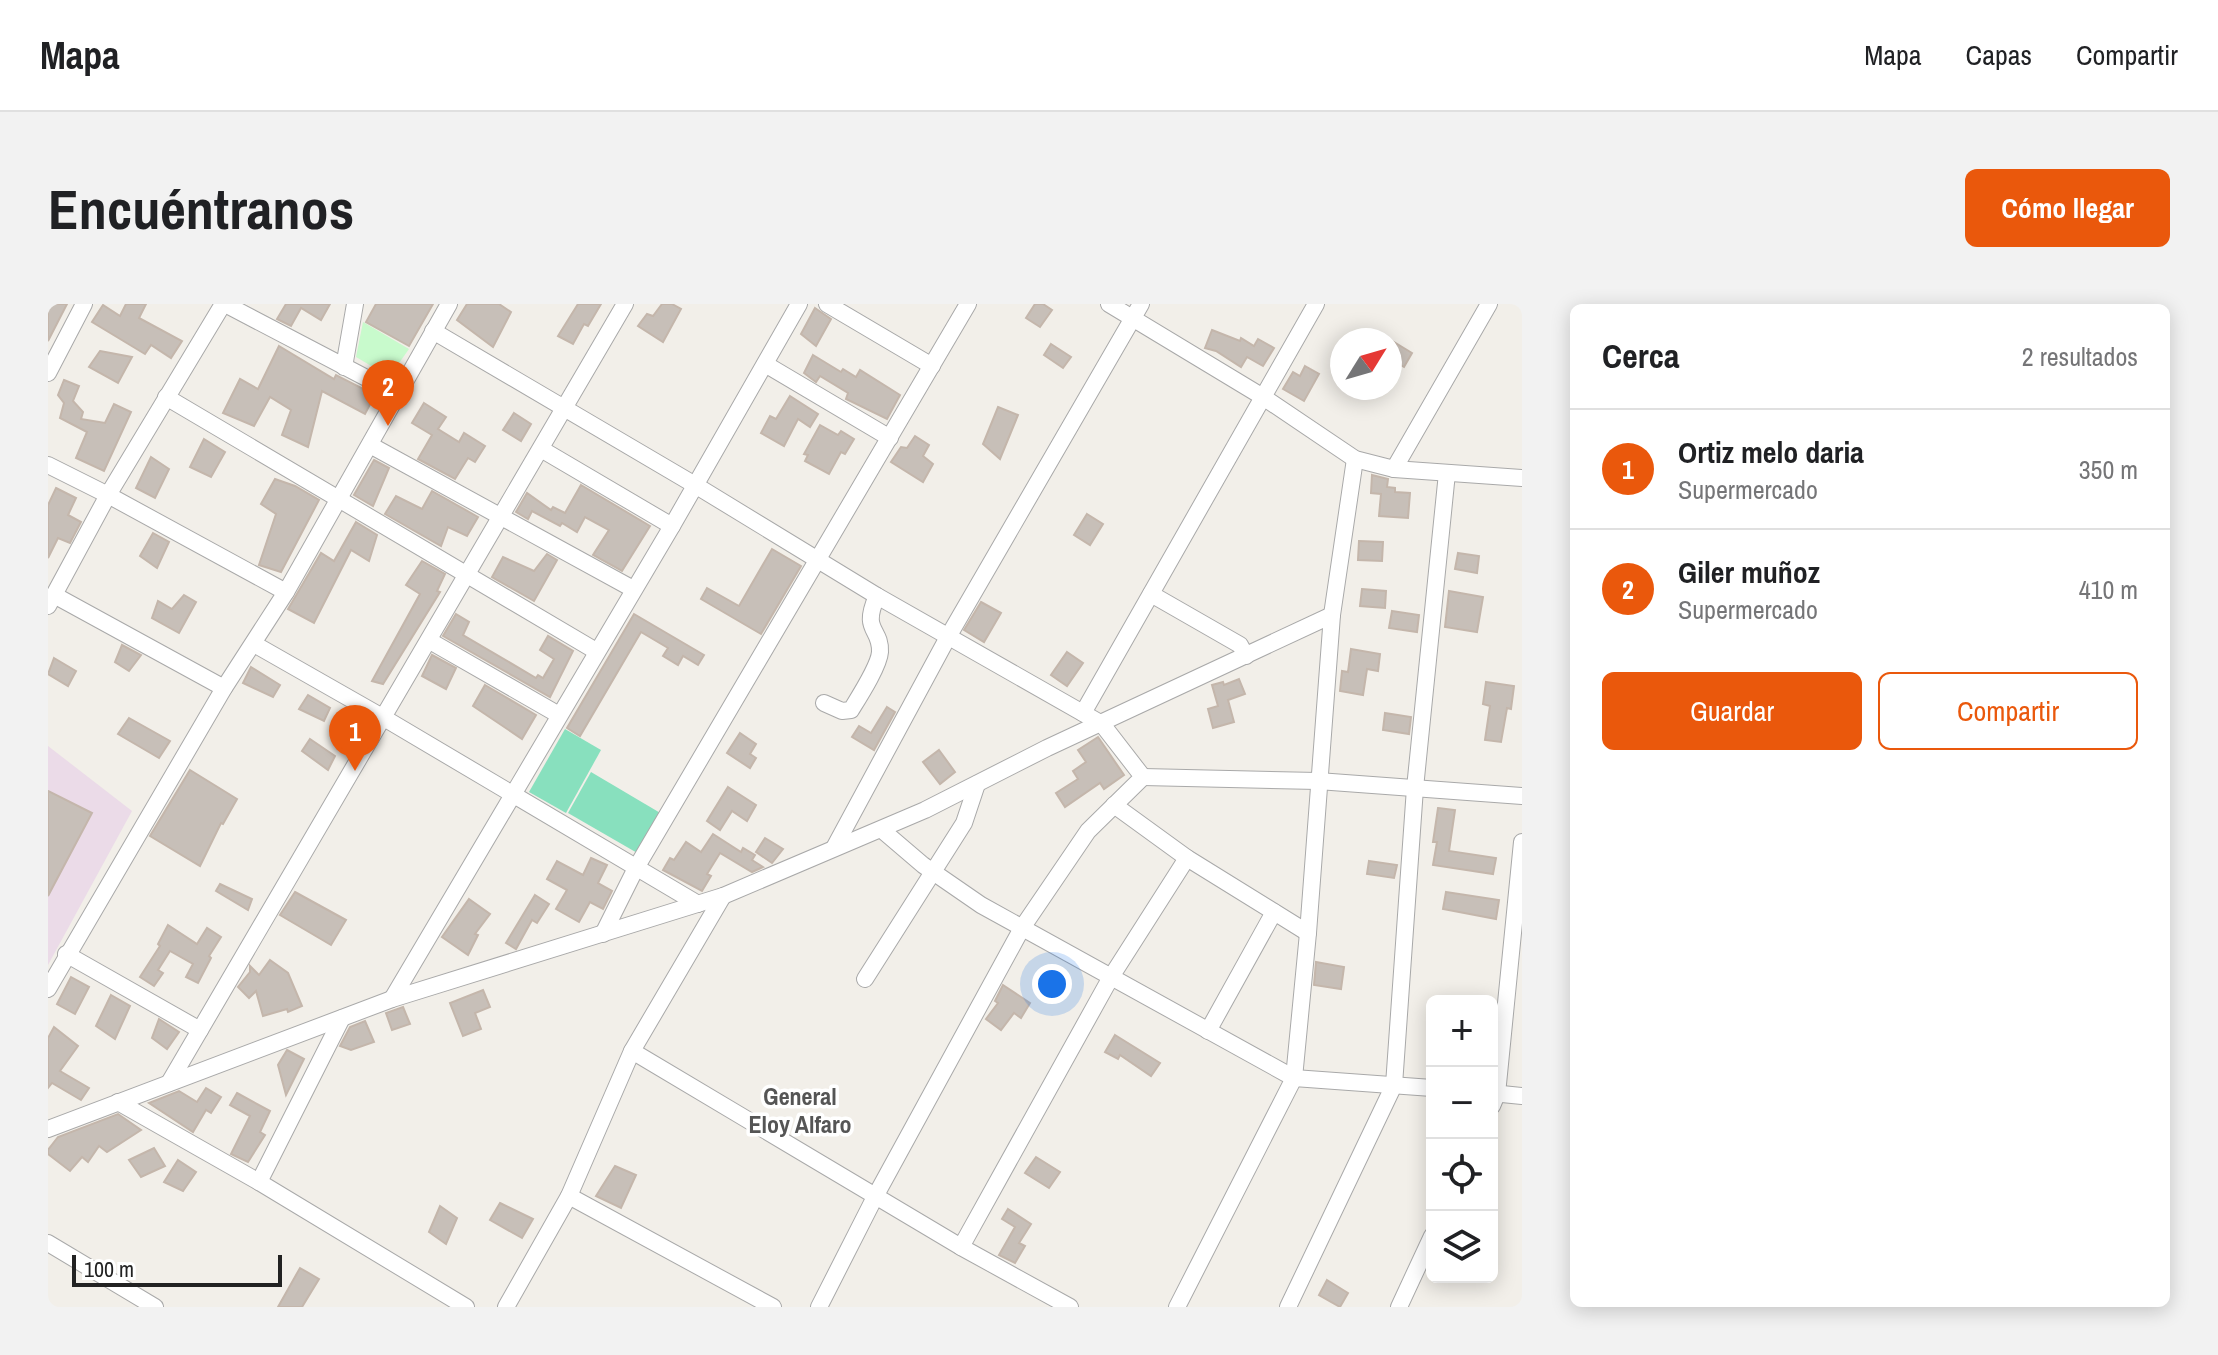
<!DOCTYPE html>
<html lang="es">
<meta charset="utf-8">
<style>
body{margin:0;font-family:"Archivo Narrow",sans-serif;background:#f2f2f2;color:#202124}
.controls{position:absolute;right:24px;bottom:24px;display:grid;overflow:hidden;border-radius:12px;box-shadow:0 4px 20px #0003}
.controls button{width:72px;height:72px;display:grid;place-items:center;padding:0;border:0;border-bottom:2px solid #e0e0e0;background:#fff;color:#202124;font:40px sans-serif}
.compass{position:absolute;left:1282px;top:24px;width:72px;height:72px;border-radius:50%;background:#fff;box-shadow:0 4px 20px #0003;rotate:53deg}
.scale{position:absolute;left:24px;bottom:20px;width:210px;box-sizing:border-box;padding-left:8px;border:4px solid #222;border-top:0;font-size:22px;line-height:28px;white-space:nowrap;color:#222;-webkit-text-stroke:6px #fff;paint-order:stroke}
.you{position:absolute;left:1004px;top:680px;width:28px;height:28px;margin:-20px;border:6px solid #fff;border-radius:50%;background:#1a73e8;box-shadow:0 0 0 12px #1a73e833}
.badge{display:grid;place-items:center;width:52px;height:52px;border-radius:50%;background:#ea580c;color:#fff;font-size:26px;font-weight:700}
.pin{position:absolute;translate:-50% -66px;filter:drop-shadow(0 2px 4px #0008)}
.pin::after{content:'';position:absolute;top:42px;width:28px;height:24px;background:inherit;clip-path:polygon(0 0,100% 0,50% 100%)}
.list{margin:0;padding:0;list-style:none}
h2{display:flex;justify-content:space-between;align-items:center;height:104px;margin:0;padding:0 32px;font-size:34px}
h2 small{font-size:26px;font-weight:400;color:#757577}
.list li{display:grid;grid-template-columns:52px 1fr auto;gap:24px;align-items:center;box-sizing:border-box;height:120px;padding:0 32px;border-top:2px solid #e0e0e0}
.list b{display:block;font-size:30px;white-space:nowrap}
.list p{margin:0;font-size:26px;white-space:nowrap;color:#757577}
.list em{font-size:26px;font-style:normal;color:#757577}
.actions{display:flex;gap:16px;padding:24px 32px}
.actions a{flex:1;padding:18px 0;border:2px solid #ea580c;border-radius:12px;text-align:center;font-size:28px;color:#ea580c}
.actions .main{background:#ea580c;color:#fff}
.icon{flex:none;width:44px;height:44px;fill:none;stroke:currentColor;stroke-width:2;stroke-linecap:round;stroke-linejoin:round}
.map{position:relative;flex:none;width:1474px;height:1003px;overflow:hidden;border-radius:12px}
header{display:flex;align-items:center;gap:48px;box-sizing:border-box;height:112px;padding:0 40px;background:#fff;border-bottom:2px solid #e0e0e0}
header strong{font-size:38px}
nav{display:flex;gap:44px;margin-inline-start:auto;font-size:28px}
.intro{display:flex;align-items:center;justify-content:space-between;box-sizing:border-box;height:192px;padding:0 48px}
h1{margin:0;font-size:56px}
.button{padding:20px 36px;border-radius:12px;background:#ea580c;color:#fff;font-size:28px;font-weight:700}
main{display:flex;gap:48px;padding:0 48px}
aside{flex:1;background:#fff;border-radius:12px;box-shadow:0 4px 20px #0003}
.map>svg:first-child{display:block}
.industrial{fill:#ebdbe8}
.park{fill:#c8facc}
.pitch{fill:#88e0be}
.building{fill:#c7bfb8;stroke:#c4b6ab;stroke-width:2}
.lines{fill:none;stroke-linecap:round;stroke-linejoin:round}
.minor-casing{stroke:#a9a9a9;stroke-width:18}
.minor{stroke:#fff;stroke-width:16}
.labels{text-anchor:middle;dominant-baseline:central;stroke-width:7;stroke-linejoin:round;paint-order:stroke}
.quarter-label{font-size:24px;font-weight:bold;fill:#555;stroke:#fff}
</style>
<header>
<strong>Mapa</strong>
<nav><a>Mapa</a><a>Capas</a><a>Compartir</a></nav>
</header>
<div class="intro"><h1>Encuéntranos</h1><a class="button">Cómo llegar</a></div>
<main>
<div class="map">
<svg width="1474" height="1003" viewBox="0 0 1474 1003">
<rect width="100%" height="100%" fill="#f2efe9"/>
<path class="industrial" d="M0 442 84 507 0 661Z"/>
<path class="park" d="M315 18 361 45 344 69 337 70 308 53Z"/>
<g class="pitch">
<path d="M517 425 553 446 518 509 481 488Z"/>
<path d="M543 468 614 510 591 550 520 509Z"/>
</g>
<g class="building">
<path d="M0 0H19L0 37Z"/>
<path d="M78 0H98L91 14 134 37 123 54 103 41 97 50 44 18 55 1 72 12Z"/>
<path d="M238 0H282L273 16 253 4 243 22 229 15Z"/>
<path d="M328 0H385L361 42 318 18Z"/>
<path d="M419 0H451L463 8 445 43 409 16Z"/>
<path d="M530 0H553L540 22 536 20 525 40 510 32Z"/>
<path d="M614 0H624L633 5 615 38 590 22 599 10 605 12Z"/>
<path d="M987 0H995L1004 6 992 23 978 14Z"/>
<path d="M767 4 783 15 768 42 753 30Z"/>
<path d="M1164 26 1192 37 1193 34 1206 42 1210 35 1226 44 1215 62 1199 53 1193 63 1168 47 1157 44Z"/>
<path d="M1346 38 1364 49 1356 63 1342 55V45Z"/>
<path d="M1003 40 1023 53 1015 64 996 51Z"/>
<path d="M231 42 286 75 288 71 327 91 317 110 274 87 260 143 234 131 243 106 222 93 206 122 175 109 192 75 210 85Z"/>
<path d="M52 47 84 53 70 79 41 63Z"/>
<path d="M765 51 793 68 795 65 808 73 812 66 852 91 839 115 798 95 800 89 772 72 768 78 756 69Z"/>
<path d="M1257 62 1271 70 1256 97 1235 85 1245 68 1252 72Z"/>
<path d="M16 76 31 82 25 97 35 108 33 115 57 119 66 100 83 108 56 167 28 154 39 128 12 114 16 99 10 91Z"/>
<path d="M742 92 770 110 762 123 750 115 736 142 713 129 722 112 728 115Z"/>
<path d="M376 99 398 113 390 125 411 138 416 129 437 142 427 158 420 154 407 175 370 155 384 131 364 119Z"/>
<path d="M950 103 970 111 952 155 935 140Z"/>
<path d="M466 109 483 120 473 137 455 126Z"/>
<path d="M772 121 790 131 793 127 806 135 797 150 793 148 781 170 757 157 760 151 756 150Z"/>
<path d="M867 132 881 141 875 152 885 160 875 178 843 158 853 143 859 144Z"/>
<path d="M156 135 177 148 163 173 142 163Z"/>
<path d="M103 153 121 165 107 194 88 184Z"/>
<path d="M326 156 341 164 325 202 306 191Z"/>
<path d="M1324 171 1340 175 1339 183 1347 184V188L1362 189 1360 214 1331 212 1333 190 1323 189Z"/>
<path d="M227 175 247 182 271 196 233 268 211 261 228 210 213 200Z"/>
<path d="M533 181 602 222 574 267 545 251 561 226 537 213 529 228 514 219 512 222 484 207 480 215 468 208 479 189 503 206 505 203 517 209Z"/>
<path d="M8 184 28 194 20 211 33 218 22 239 10 234 0 254V201Z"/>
<path d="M384 187 430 213 419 232 400 223 393 242 337 210 348 192 374 205Z"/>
<path d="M1039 210 1055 220 1042 241 1026 231Z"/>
<path d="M308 218 329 231 321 257 303 246 266 319 240 305 273 249 286 257Z"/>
<path d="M105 229 121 238 109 264 92 252Z"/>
<path d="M1311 237 1335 238 1334 257 1310 256Z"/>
<path d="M724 245 753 262 713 330 653 295 659 284 691 302Z"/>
<path d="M1410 249 1431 252 1429 269 1407 265Z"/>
<path d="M499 250 509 256 486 297 444 273 455 253 486 267Z"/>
<path d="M374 257 397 270 389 287 392 288 335 380 324 377 372 290 358 281Z"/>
<path d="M1314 285 1338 287 1337 304 1312 302Z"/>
<path d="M1401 287 1435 293 1429 328 1397 323Z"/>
<path d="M136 291 148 298 131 329 104 314 110 297 124 305Z"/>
<path d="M933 298 953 309 936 338 916 326Z"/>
<path d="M1344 307 1371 311 1369 328 1341 324Z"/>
<path d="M408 310 421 318 415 331 488 374 490 371 495 374 506 355 492 346 500 332 525 347 502 393 395 332Z"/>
<path d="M586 310 656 351 650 361 635 352 630 361 615 352 620 344 593 328 532 432 519 424Z"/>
<path d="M74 341 93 351 81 367 67 358Z"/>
<path d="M1303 345 1332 350 1330 367 1319 365 1315 391 1292 387 1294 367 1300 368Z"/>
<path d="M1019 348 1035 359 1019 382 1003 371Z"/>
<path d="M384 351 408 364 398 385 374 372Z"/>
<path d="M6 354 28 367 20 382 0 370Z"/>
<path d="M203 363 232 381 225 393 195 379Z"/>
<path d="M1191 375 1197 390 1180 396 1186 418 1165 424 1160 405 1170 402 1164 381 1175 378 1176 381Z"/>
<path d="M1438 378 1466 382 1463 405 1459 404 1453 438 1437 436 1442 402 1435 400Z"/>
<path d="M437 381 488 411 474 435 425 402Z"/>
<path d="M260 391 282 404 276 417 251 405Z"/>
<path d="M839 403 847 408 826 446 804 433 811 422 823 429Z"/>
<path d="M1337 409 1363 413 1361 430 1335 426Z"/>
<path d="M81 414 122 437 111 454 70 430Z"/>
<path d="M692 429 708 440 702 450 708 454 702 464 679 449Z"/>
<path d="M1050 433 1076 471 1056 485 1052 479 1017 503 1008 489 1030 475 1025 467 1038 458 1030 446Z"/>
<path d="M262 435 287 452 280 466 254 447Z"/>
<path d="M891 446 907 468 892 480 875 458Z"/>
<path d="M142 466 189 495 175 520 173 519 152 562 102 532Z"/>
<path d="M680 483 708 501 699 517 684 507 672 526 659 517Z"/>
<path d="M0 487 44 509 0 592Z"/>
<path d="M1390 504 1407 506 1401 547 1448 554 1445 570 1385 561 1389 538H1385Z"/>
<path d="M665 530 693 548 695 544 707 551 704 556 715 563 704 568 672 549 659 570 663 572 654 587 615 566 622 554 626 556 638 538 653 548Z"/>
<path d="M717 534 735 545 724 559 708 548Z"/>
<path d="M543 554 559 561 550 579 564 587 555 605 542 598 531 618 508 605 519 586 499 575 509 557 535 571Z"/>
<path d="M1321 557 1349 561 1346 574 1319 570Z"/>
<path d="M172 580 204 595 200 606 168 587Z"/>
<path d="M247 588 298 616 283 641 232 611Z"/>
<path d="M1398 588 1451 596 1448 615 1395 605Z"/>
<path d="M487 591 501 600 489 619 484 616 468 645 458 639Z"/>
<path d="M421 595 442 610 427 630 430 631 420 651 394 633Z"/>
<path d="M120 621 149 640 159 624 173 633 161 652 163 654 150 679 138 673 145 660 122 647 110 666 115 669 106 682 92 673 112 642 110 640Z"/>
<path d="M222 656 240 669 254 702 240 708 239 705 215 712 208 687 201 694 190 683 202 668V662L211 671Z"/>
<path d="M1268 658 1296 663 1293 685 1266 681Z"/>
<path d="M23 673 41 683 27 710 9 700Z"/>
<path d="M955 681 982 699 973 714 966 709 953 726 938 715 950 699 947 697Z"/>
<path d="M435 686 442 703 427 709 433 725 415 732 402 699Z"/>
<path d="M63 691 82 702 67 735 48 722Z"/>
<path d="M355 703 362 720 344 726 338 709Z"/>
<path d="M111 715 131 728 119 745 104 734Z"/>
<path d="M317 717 326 738 303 746 292 742 302 723Z"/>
<path d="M6 723 30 742 12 767 41 784 33 796 4 779 0 784V734Z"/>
<path d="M1067 731 1112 759 1103 772 1072 751 1070 755 1057 748Z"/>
<path d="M239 746 256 755 238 791 230 761Z"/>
<path d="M158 784 173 793 163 809 158 806 145 828 101 799 131 787 149 798Z"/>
<path d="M189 789 222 807 212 828 217 831 200 858 183 850 202 812 182 801Z"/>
<path d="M70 810 93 826 59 848 51 842 40 858 34 853 22 867 0 850V846L10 833Z"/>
<path d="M106 844 117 862 93 873 81 856Z"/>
<path d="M988 853 1012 868 1001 884 977 869Z"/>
<path d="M130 856 148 868 135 887 116 878Z"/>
<path d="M567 862 588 871 573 904 548 892Z"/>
<path d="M452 899 485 915 474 934 442 916Z"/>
<path d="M392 902 409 914 398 940 381 928Z"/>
<path d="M960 905 983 920 971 939 977 942 967 959 951 951 967 923 954 915Z"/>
<path d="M252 964 271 975 254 1003H230Z"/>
<path d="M1279 976 1300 989 1292 1003 1271 991Z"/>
</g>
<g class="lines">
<g class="minor-casing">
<g id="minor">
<path d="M177 0 349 90"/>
<path d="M779 0 884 62"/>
<path d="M1061 0 1215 93 1307 155 1346 165 1474 174"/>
<path d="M385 27 647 181 829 292 1054 420 1095 473 1040 527 974 624 828 891 771 1003"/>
<path d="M717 60 842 134"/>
<path d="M296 63 307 0"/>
<path d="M0 69 36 0"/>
<path d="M118 93 548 347"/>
<path d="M322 141 585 285"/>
<path d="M493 145 624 222"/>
<path d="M0 161 60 191 238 288"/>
<path d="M1346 165 1441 0"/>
<path d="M1103 290 1192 341 1198 352"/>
<path d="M6 291 176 384"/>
<path d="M0 302 60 191 175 0"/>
<path d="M382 337 511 411"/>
<path d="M206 340 336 414 650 600"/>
<path d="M776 399 794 407 803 406C811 393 831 362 832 348 833 323 813 328 829 292"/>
<path d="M1035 409 1268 0"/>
<path d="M1095 473 1270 477 1474 492"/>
<path d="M1066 501 1139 554 1260 629"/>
<path d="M834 526 875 561 933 601 1246 774 1384 784"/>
<path d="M786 544 900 333 1093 0"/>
<path d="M555 630 588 564 920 0"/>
<path d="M18 650 152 726"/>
<path d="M817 675 916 519 929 480"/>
<path d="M0 685 176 384 238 288 401 0"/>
<path d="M344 695 624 222 751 0"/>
<path d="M1160 727 1226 608"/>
<path d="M584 747 913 943 1022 1003"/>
<path d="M121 779 577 0"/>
<path d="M1444 789 1474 792"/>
<path d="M70 798 211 878 418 1003"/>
<path d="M1444 802 1449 790 1474 538"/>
<path d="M0 825 344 695 675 592 877 506 999 444 1284 311"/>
<path d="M211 878 294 714"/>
<path d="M521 892 725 1003"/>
<path d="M0 939 107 1003"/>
<path d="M913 943 1063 673 1139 554"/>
<path d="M458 1003 521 892 584 747 675 592"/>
<path d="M1129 1003 1246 774 1260 629 1284 311 1307 155"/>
<path d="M1240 1003 1346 781 1367 484 1399 169"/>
<path d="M1351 1003 1384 932"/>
</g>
</g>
<use href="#minor" class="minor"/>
</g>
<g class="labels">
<g class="quarter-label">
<text x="752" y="792">General<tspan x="752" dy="28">Eloy Alfaro</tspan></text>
</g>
</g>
</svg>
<div class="controls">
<button>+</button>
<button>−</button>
<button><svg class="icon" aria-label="locate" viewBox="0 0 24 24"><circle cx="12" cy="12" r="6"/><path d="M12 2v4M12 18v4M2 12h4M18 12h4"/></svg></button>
<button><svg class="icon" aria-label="layers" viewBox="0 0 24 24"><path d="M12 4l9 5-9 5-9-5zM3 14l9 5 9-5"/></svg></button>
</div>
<svg class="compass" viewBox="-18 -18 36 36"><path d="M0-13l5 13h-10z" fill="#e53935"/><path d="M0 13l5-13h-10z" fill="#757577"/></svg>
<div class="scale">100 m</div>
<div class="you"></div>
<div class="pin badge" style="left:307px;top:467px">1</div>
<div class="pin badge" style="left:340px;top:122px">2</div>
</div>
<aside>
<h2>Cerca<small>2 resultados</small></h2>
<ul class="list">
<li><span class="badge">1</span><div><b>Ortiz melo daria</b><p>Supermercado</p></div><em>350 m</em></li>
<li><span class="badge">2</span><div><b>Giler muñoz</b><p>Supermercado</p></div><em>410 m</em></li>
</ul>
<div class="actions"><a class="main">Guardar</a><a>Compartir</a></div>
</aside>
</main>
